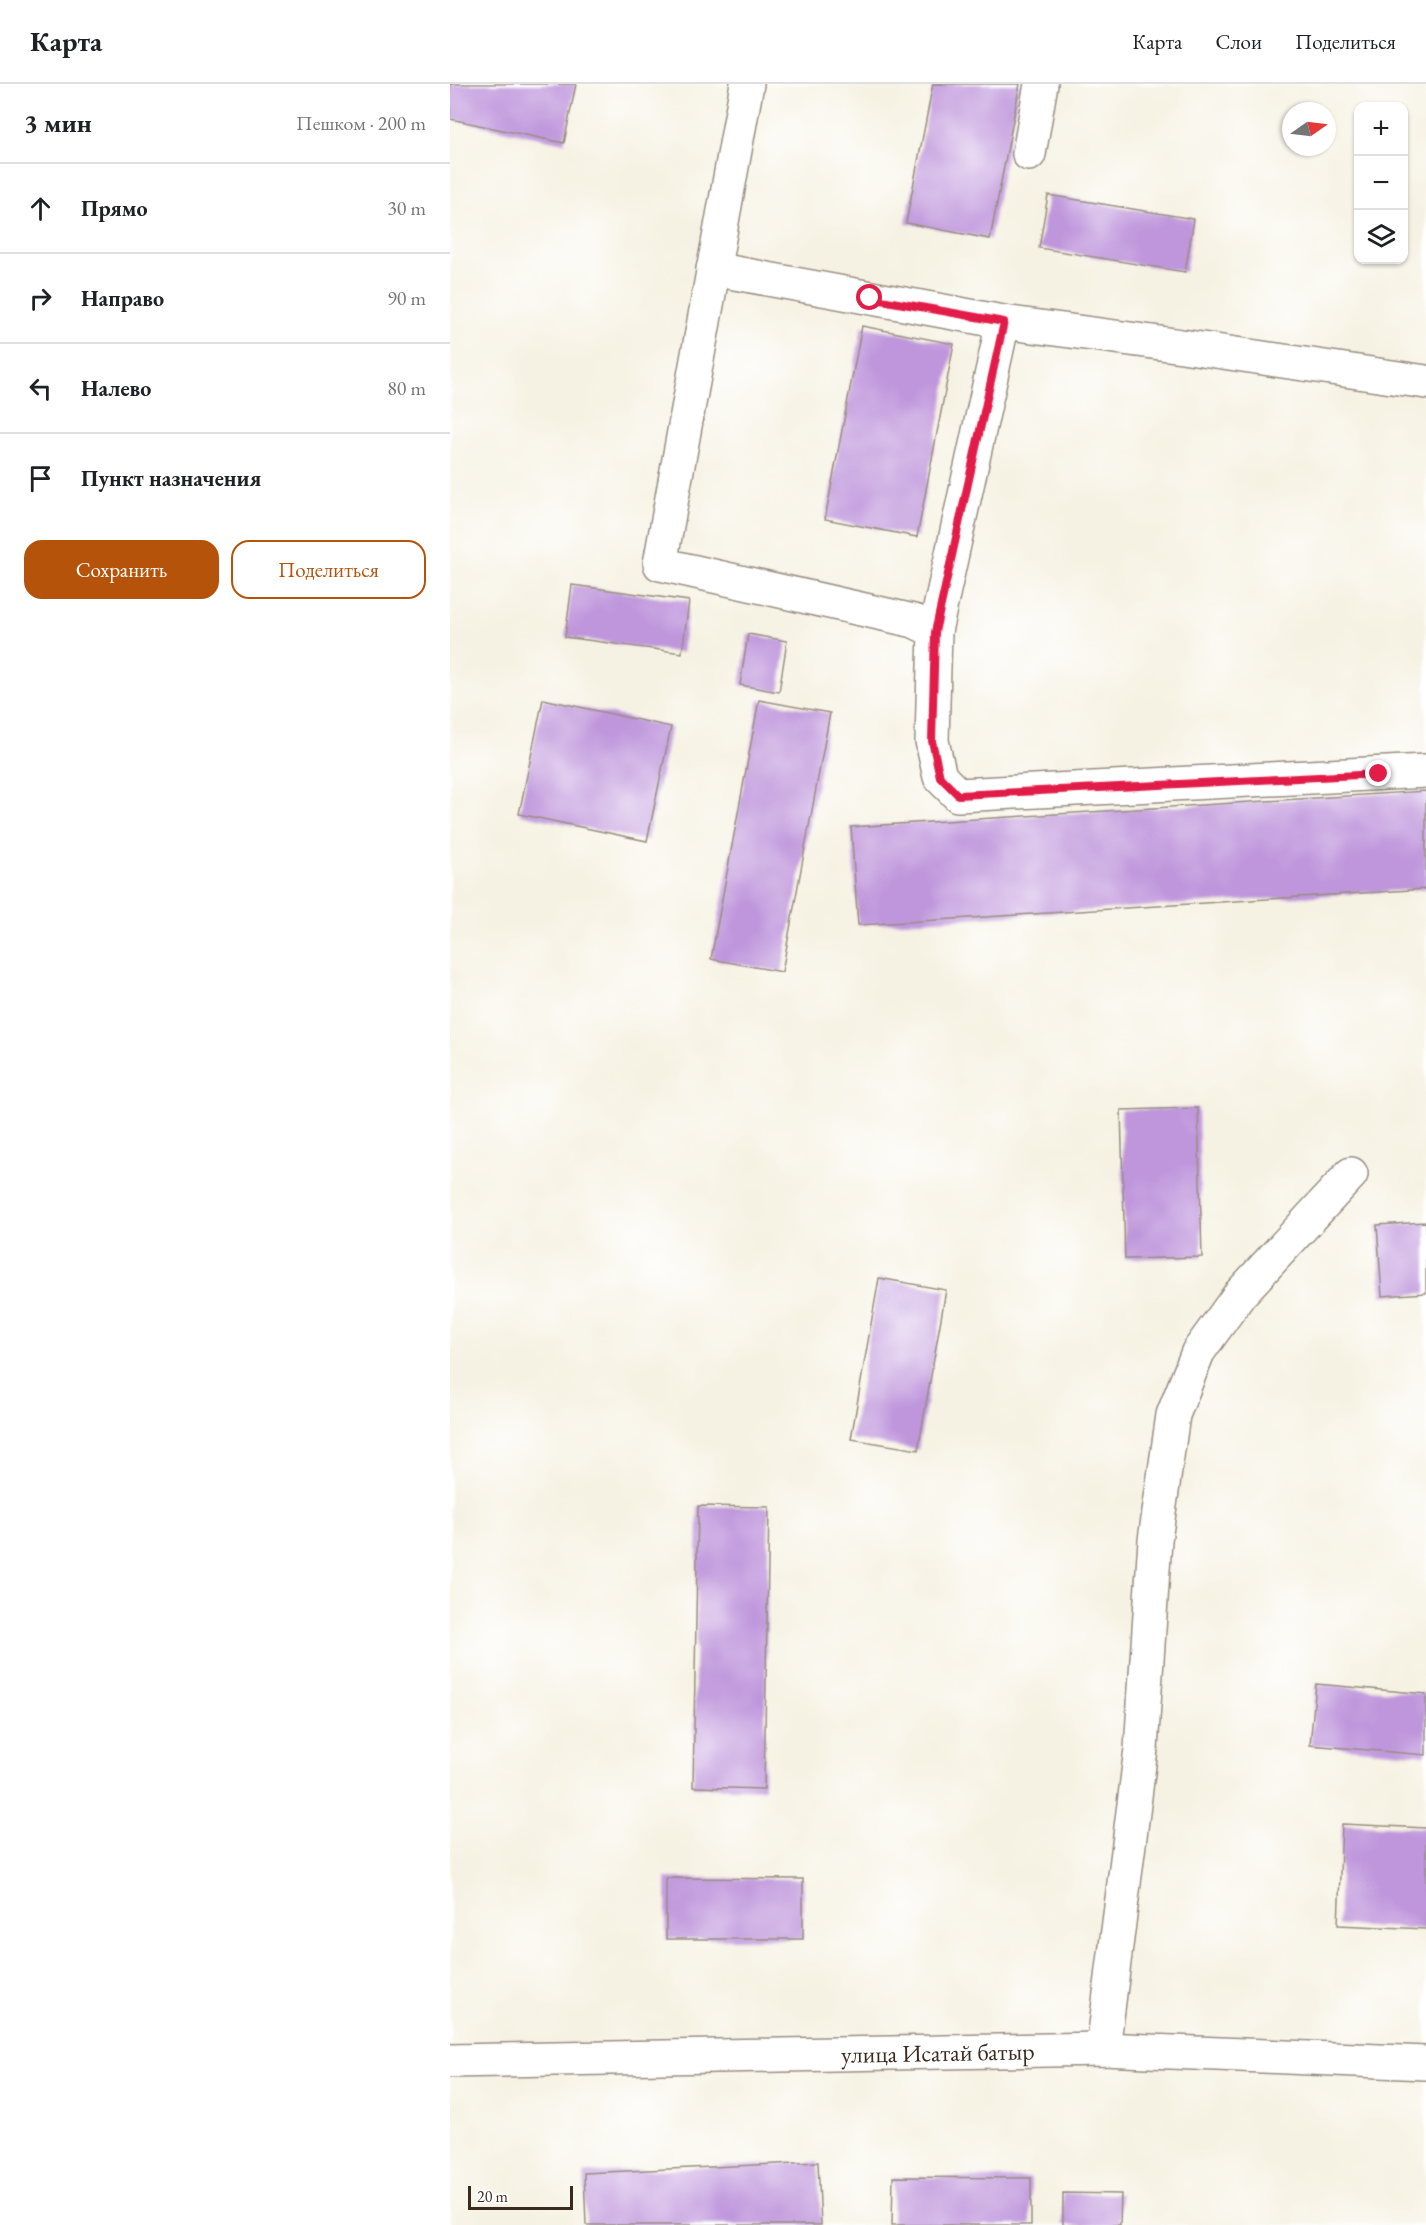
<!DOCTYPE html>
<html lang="ru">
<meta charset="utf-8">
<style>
body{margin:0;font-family:"EB Garamond",serif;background:#f2f2f2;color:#202124}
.controls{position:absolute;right:18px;top:18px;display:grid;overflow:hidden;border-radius:12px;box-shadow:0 2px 4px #0004}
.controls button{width:54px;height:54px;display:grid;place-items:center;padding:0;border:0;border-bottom:2px solid #e0e0e0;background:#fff;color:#202124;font:30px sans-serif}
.compass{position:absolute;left:832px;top:18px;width:54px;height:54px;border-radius:50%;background:#fff;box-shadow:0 2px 4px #0004;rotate:76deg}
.scale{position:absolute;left:18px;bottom:15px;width:105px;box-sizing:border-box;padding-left:6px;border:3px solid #3b2a1e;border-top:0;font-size:16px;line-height:21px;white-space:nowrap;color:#3b2a1e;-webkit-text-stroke:4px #fff;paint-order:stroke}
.stop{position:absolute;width:18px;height:18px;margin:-14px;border:4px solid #e11d48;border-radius:50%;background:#fff}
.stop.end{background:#e11d48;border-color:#fff;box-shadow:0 2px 6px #0008}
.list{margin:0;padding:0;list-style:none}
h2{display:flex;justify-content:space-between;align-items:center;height:78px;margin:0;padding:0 24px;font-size:26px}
h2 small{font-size:20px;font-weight:400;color:#757577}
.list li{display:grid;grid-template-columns:39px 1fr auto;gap:18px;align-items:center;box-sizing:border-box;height:90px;padding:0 24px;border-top:2px solid #e0e0e0}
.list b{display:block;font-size:22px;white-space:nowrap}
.list em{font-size:20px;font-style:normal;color:#757577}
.actions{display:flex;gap:12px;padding:18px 24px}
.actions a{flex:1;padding:14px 0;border:2px solid #b45309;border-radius:18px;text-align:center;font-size:21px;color:#b45309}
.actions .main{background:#b45309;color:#fff}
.icon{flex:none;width:33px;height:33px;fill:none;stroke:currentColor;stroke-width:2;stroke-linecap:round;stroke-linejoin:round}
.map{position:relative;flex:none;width:976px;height:2141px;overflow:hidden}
header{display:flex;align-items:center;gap:36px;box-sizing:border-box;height:84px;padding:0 30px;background:#fff;border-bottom:2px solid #e0e0e0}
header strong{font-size:28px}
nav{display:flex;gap:33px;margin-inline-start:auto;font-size:21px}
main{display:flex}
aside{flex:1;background:#fff}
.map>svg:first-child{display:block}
.building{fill:#bf96dc}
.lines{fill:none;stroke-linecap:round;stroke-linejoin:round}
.minor-casing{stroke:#988e80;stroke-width:36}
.minor{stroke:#fff;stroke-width:33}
.route{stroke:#e11d48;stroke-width:8}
.labels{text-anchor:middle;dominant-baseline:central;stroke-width:6;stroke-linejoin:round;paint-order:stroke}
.street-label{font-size:24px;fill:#3b2a1e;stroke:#fff}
</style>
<header>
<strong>Карта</strong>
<nav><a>Карта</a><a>Слои</a><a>Поделиться</a></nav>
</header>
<main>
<aside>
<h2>3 мин<small>Пешком · 200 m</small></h2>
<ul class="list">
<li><svg class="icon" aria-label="ahead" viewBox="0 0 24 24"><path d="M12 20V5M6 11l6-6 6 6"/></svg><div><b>Прямо</b></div><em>30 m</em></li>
<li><svg class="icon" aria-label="right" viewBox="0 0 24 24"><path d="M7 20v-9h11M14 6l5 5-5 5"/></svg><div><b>Направо</b></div><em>90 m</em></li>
<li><svg class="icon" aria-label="left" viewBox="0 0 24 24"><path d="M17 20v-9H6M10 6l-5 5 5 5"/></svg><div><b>Налево</b></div><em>80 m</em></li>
<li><svg class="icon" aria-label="arrive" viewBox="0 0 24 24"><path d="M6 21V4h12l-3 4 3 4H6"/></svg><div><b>Пункт назначения</b></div></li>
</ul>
<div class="actions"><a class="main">Сохранить</a><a>Поделиться</a></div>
</aside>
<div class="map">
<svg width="976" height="2141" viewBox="0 0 976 2141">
<rect width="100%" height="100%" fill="#fff"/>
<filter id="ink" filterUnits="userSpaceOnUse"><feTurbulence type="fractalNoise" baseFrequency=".0167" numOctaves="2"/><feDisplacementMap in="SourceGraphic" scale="12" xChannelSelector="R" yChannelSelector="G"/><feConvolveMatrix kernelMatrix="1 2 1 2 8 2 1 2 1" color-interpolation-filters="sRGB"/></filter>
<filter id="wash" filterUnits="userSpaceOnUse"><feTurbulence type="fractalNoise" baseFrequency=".008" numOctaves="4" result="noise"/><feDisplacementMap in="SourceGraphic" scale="24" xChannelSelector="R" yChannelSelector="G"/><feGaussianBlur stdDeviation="1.35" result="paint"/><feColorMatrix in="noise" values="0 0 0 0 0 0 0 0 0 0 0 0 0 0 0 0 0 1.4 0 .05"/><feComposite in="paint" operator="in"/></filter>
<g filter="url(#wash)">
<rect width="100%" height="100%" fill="#f6f2e3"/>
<g id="blocks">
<g class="building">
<path d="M0 0H126L114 59 0 35Z"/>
<path d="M483 0H570L540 155 456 139Z"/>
<path d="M598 111 744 135 735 188 589 164Z"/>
<path d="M412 242 504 260 467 453 375 435Z"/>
<path d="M122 501 239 517 232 569 115 553Z"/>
<path d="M298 550 337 557 329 608 290 601Z"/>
<path d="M93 615 221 643 197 757 69 730Z"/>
<path d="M309 616 380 629 332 888 261 875Z"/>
<path d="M976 707V805L408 841 401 743Z"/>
<path d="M748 1024 752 1173 675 1175 671 1026Z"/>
<path d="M976 1138V1209L932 1212 927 1141Z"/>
<path d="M429 1194 496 1206 468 1366 401 1355Z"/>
<path d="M248 1422 319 1423 314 1705 243 1703Z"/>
<path d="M866 1600 976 1610V1671L860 1661Z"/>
<path d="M892 1740 976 1744V1845L888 1841Z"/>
<path d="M216 1794 353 1795V1855H216Z"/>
<path d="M368 2078 371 2141H136L134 2089Z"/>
<path d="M443 2093 581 2094V2141H442Z"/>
<path d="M613 2109 671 2110 670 2141H613Z"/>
</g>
</g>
</g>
<g filter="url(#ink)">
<use href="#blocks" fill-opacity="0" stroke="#988e80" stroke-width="1.5"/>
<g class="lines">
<g class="minor-casing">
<g id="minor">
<path d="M297 0 210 480 464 537 485 547 482 657 490 693 508 711 976 687"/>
<path d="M579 70 591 0"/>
<path d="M263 185 553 238 725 261 976 298"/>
<path d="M485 547 553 238"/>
<path d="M653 1965 691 1665 705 1456 723 1331 748 1268 790 1210 901 1090"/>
<path id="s1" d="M0 1977 653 1965 976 1979"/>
</g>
</g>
<use href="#minor" class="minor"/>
</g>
</g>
<g class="lines" filter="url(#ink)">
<path class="route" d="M420 214 554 238 485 548 482 657 490 693 508 711 929 690"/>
</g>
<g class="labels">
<g class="street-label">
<text stroke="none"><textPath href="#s1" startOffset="488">улица Исатай батыр</textPath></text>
</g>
</g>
</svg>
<div class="controls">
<button>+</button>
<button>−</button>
<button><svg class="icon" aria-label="layers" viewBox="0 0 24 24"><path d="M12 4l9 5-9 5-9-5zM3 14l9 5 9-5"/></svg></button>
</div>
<svg class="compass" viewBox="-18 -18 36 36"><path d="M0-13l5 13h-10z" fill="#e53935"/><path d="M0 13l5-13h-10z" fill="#757577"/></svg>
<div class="scale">20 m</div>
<div class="stop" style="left:420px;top:214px"></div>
<div class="stop end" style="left:929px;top:690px"></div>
</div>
</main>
